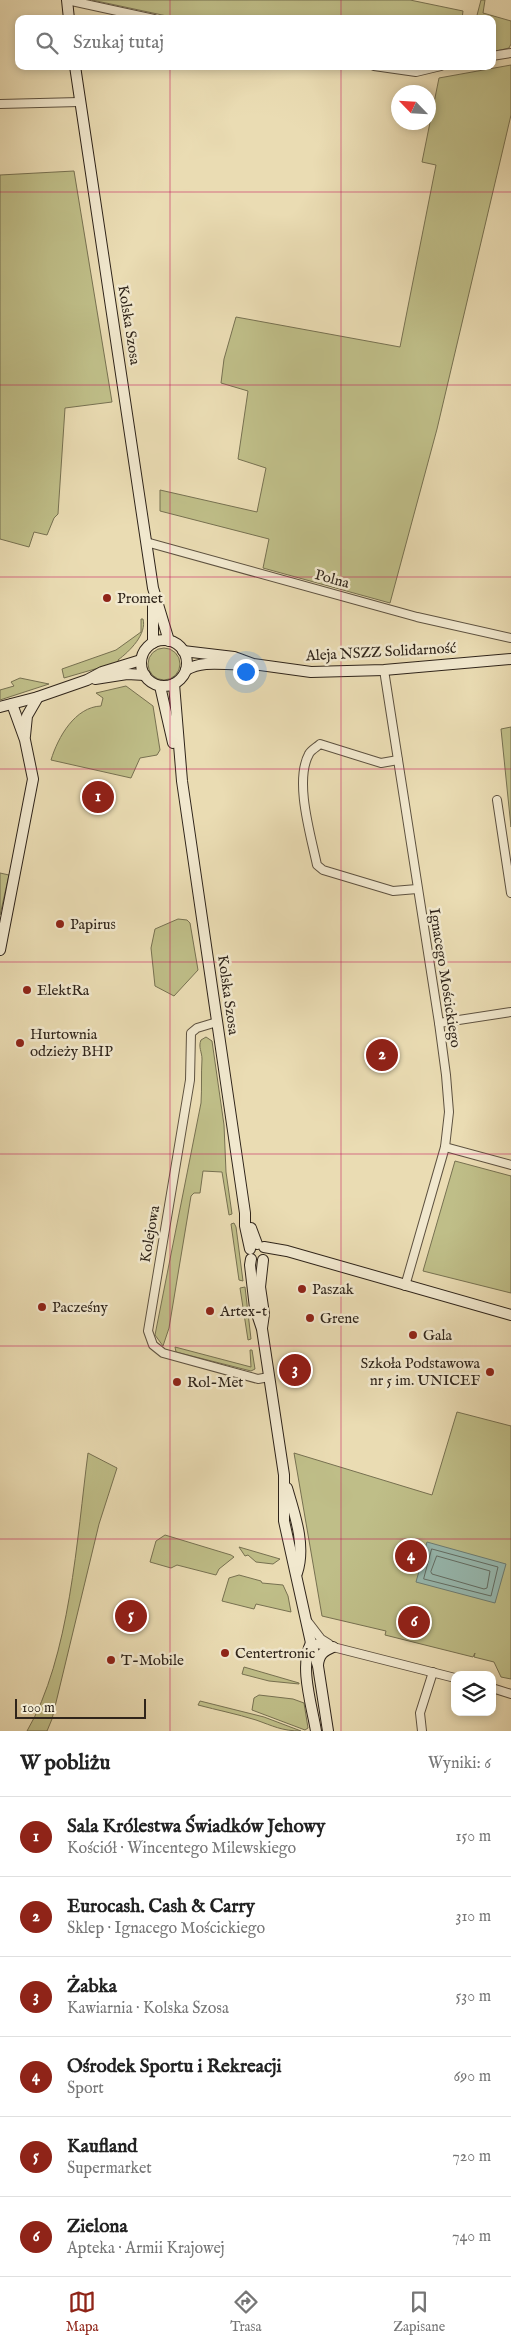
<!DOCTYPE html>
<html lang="pl">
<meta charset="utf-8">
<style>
body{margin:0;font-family:"IM FELL English",serif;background:#f6f6f6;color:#222}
.controls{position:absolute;right:15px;bottom:15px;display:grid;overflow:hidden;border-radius:10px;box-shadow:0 2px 8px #0003}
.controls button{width:45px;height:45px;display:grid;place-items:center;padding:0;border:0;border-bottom:1px solid #e0e0e0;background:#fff;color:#222;font:25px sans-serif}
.compass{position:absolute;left:391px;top:85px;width:45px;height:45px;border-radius:50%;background:#fff;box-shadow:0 2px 8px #0003;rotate:295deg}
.scale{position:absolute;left:15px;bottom:12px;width:131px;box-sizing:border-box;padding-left:5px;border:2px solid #2f241a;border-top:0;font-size:14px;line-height:18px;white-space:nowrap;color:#2f241a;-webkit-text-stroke:4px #f1e8ce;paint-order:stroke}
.you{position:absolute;left:245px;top:671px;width:18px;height:18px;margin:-12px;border:4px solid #fff;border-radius:50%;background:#1a73e8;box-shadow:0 0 0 8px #1a73e833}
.badge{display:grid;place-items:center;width:32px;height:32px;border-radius:50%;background:#8f2418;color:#fff;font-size:16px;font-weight:700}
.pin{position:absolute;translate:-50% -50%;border:2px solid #fff;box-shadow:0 1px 5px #0006}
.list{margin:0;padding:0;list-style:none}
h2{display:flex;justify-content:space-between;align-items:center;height:65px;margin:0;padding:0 20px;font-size:21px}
h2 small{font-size:16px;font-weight:400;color:#767676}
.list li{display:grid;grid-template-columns:32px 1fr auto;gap:15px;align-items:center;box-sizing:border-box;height:80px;padding:0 20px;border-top:1px solid #e0e0e0}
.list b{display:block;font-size:19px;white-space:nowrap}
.list p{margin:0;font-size:16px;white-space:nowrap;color:#767676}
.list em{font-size:16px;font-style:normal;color:#767676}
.icon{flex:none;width:28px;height:28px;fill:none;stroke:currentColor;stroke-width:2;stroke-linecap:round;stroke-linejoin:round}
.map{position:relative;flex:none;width:511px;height:1731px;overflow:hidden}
.search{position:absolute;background:#fff;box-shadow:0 2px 8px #0003;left:15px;right:15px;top:15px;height:55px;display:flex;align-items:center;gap:12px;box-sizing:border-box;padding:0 18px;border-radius:10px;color:#767676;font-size:19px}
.sheet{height:545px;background:#fff}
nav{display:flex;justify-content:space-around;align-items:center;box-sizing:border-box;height:70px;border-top:1px solid #e0e0e0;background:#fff;font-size:14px;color:#767676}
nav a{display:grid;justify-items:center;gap:2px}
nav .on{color:#8f2418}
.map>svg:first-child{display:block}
.green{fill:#bfbe88;stroke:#777151}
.water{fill:#98bab1;stroke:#6e7e75}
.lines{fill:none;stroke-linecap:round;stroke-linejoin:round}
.shore{stroke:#646f66;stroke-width:1}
.street-casing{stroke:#5e5240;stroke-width:10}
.secondary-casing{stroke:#2f241a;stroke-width:12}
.street{stroke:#f1e8ce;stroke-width:8}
.secondary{stroke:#f1e8ce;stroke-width:10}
.grid{fill:none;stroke:#c2185b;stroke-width:1;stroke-opacity:0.55}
.poi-dot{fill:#8f2418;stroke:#f1e8ce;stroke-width:2}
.labels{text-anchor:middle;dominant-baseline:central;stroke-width:5;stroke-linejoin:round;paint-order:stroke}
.street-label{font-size:15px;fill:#2f241a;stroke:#f1e8ce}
.poi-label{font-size:15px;fill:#2f241a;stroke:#f1e8ce;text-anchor:start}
</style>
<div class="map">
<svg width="511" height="1731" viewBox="0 0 511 1731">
<rect width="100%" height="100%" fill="#eadcb3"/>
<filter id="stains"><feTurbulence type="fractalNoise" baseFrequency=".004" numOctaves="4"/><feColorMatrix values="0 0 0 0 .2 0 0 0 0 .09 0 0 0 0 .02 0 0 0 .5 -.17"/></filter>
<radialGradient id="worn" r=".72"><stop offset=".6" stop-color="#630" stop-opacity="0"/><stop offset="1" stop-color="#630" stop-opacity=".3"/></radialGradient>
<g class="green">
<path d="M92 0H410L463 11 462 19H181Z"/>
<path d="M481 0H485L483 13 511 21V44L509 48 492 52V19H476Z"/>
<path d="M511 65V115L437 429 390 603 263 568 269 539 160 511V490L257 512 266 468 238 459 248 391 221 383 224 359 236 317 400 347 436 165 422 162 439 78Z"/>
<path d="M74 171 112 402 65 408 58 514 54 518 47 535 34 532 29 547 0 539V175Z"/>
<path d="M141 619H143C147 634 130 651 118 660L119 662 64 678 62 669 116 650 141 632Z"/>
<circle cx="164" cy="664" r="16"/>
<path d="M20 678 49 684 0 700V690L14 686 11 682Z"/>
<path d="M126 686 153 706 160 750 157 755 140 758 131 778 51 760C58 737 75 707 101 706L103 698 96 693Z"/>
<path d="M511 727V827L501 729Z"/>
<path d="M0 873 9 875 0 915Z"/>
<path d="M178 919 187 920 190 923 198 970 174 996 155 986 151 948 155 929Z"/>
<path d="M206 1037 212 1041 224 1125 226 1172 232 1214 229 1215 222 1172 203 1171 200 1193H194L191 1196 169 1328 163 1346 155 1335 201 1103C202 1088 201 1074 202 1059 202 1052 198 1047 201 1040Z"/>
<path d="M455 1161 511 1176V1293L423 1271Z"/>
<path d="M234 1223 236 1227 243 1281 239 1280 231 1224Z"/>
<path d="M245 1287 251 1339 248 1340 240 1288Z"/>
<path d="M175 1347 251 1367 250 1350H252L255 1369 251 1371 176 1352Z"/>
<path d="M457 1412 511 1426V1679L501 1677 494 1662 474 1657 475 1653 473 1657 385 1635 386 1631 322 1616 294 1453 432 1495Z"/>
<path d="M88 1453 117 1468 99 1524 52 1719 47 1731H27C70 1658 77 1537 88 1453Z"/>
<path d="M165 1535 231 1555 234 1557 219 1569 216 1575 177 1565 171 1568 150 1562 156 1541Z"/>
<path d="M239 1547 280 1559 273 1564 256 1562 248 1555 245 1556Z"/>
<path d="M239 1575 261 1581 262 1583 283 1585 288 1596 291 1612 256 1604 254 1609 222 1601 229 1578Z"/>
<path d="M244 1667 299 1683V1684L269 1681 242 1674Z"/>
<path d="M259 1695 293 1699 304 1703 308 1728 305 1730 252 1710 254 1698Z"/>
<path d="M200 1701 264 1717 301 1731C282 1731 273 1726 256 1720 237 1714 217 1710 198 1705Z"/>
</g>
<path class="water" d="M427 1542 506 1564 495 1603 416 1582Z"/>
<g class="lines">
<g class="shore">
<path d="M432 1549 498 1567 491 1596 424 1579Z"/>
<path d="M437 1556 490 1571 487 1588 484 1589 432 1574 431 1572Z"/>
</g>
<g class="street-casing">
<g id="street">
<path d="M67 0 154 19"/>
<path d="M492 56 511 53"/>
<path d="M374 66 416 72 441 66"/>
<path d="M0 104 79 102"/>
<path d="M146 542 417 617 511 638"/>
<path d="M384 670 439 1023 446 1075 449 1112 445 1147 405 1286"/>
<path d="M398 760 381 763 320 744C317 747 311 750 309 754 294 781 311 836 317 865L323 870 393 891 417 889"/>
<path d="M497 800 511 893"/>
<path d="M217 1022 197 1028 191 1033 190 1080 148 1331 153 1345 163 1353 258 1379 269 1377"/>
<path d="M439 1023 511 1012"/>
<path d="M445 1147 511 1165"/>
<path d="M308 1622 321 1639 329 1644"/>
<path d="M311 1643 333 1647 455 1678"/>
<path d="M492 1688 511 1694"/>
<path d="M422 1731 420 1713 433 1672"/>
</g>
</g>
<g class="secondary-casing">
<g id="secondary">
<path d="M67 0 69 19"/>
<path d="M75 66 153 588 169 641"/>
<path d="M153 599V643"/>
<circle cx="164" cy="663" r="23"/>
<path d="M183 651 234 657 253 664 311 672 384 670 511 659"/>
<path d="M186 670C205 659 227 666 247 664"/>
<path d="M95 679 127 674 145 675"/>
<path d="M174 684 182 781 245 1213V1226L250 1249"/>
<path d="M160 686 173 743"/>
<path d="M0 707 38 697 87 680 102 672 141 660"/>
<path d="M25 736 27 716 38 697"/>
<path d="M0 950 33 779 25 740 12 704"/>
<path d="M251 1228 257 1244"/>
<path d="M264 1247 287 1251 511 1315"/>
<path d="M251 1259 250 1265 255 1308 262 1329 284 1475V1521L311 1643 318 1666 328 1731"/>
<path d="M262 1328 264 1314 260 1287 263 1260"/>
<path d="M287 1488C295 1515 306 1546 297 1573"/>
<path d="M311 1643C299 1666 312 1706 316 1731"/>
<path d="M318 1665C319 1654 324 1651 333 1647"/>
</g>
</g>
<use href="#street" class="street"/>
<use href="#secondary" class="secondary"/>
</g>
<path class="grid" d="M170 0V19M341 0V19M170 66V1731M341 66V1731M0 192H511M0 385H511M0 577H511M0 769H511M0 962H511M0 1154H511M0 1346H511M0 1539H511"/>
<g class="poi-dot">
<circle cx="107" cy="598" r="5"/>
<circle cx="60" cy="924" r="5"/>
<circle cx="27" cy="990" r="5"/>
<circle cx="20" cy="1043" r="5"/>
<circle cx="302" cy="1289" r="5"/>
<circle cx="42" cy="1307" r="5"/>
<circle cx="210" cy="1311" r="5"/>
<circle cx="310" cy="1318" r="5"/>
<circle cx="413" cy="1335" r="5"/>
<circle cx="490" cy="1372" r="5"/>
<circle cx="177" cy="1382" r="5"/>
<circle cx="225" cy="1653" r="5"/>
<circle cx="111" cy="1660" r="5"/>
</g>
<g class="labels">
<g class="street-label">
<text transform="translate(129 325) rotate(81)">Kolska Szosa</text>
<text transform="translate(332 579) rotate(15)">Polna</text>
<text transform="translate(381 652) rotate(-3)">Aleja NSZZ Solidarność</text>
<text transform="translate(445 978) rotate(81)">Ignacego Mościckiego</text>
<text transform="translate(228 995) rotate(82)">Kolska Szosa</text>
<text transform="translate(150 1234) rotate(-80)">Kolejowa</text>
</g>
<g class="poi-label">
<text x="117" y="598">Promet</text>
<text x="70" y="924">Papirus</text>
<text x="37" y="990">ElektRa</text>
<text x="30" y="1034">Hurtownia<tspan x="30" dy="17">odzieży BHP</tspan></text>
<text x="312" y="1289">Paszak</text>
<text x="52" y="1307">Pacześny</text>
<text x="220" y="1311">Artex-t</text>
<text x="320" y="1318">Grene</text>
<text x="423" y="1335">Gala</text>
<text x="480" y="1363" text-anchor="end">Szkoła Podstawowa<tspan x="480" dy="17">nr 5 im. UNICEF</tspan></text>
<text x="187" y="1382">Rol-Met</text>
<text x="235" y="1653">Centertronic</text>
<text x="121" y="1660">T-Mobile</text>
</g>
</g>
<rect width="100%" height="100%" filter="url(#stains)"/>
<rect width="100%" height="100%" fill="url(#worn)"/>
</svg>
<div class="controls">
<button><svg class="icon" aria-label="layers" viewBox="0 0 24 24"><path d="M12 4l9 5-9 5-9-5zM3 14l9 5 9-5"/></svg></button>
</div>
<svg class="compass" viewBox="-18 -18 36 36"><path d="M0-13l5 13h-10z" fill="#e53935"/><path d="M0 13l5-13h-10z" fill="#767676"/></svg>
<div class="scale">100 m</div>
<div class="you"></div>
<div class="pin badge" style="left:98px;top:797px">1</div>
<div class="pin badge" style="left:382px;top:1055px">2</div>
<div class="pin badge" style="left:295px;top:1370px">3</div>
<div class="pin badge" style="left:411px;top:1556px">4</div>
<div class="pin badge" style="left:131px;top:1616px">5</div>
<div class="pin badge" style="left:414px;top:1622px">6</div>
<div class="search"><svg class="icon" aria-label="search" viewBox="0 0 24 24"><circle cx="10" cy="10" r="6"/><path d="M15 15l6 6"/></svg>Szukaj tutaj</div>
</div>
<section class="sheet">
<h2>W pobliżu<small>Wyniki: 6</small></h2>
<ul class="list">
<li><span class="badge">1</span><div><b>Sala Królestwa Świadków Jehowy</b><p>Kościół · Wincentego Milewskiego</p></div><em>150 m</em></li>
<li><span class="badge">2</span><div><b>Eurocash. Cash &amp; Carry</b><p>Sklep · Ignacego Mościckiego</p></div><em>310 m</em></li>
<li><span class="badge">3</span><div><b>Żabka</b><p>Kawiarnia · Kolska Szosa</p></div><em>530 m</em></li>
<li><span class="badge">4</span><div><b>Ośrodek Sportu i Rekreacji</b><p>Sport</p></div><em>690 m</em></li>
<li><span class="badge">5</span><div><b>Kaufland</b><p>Supermarket</p></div><em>720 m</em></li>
<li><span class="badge">6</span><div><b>Zielona</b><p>Apteka · Armii Krajowej</p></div><em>740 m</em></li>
</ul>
</section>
<nav>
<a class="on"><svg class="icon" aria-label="map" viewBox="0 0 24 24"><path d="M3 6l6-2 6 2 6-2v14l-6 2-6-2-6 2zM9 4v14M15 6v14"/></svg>Mapa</a>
<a><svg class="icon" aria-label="directions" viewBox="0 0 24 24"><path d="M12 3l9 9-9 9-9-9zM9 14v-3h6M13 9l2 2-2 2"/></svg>Trasa</a>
<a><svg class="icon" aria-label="saved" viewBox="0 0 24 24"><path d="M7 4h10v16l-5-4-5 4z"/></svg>Zapisane</a>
</nav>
